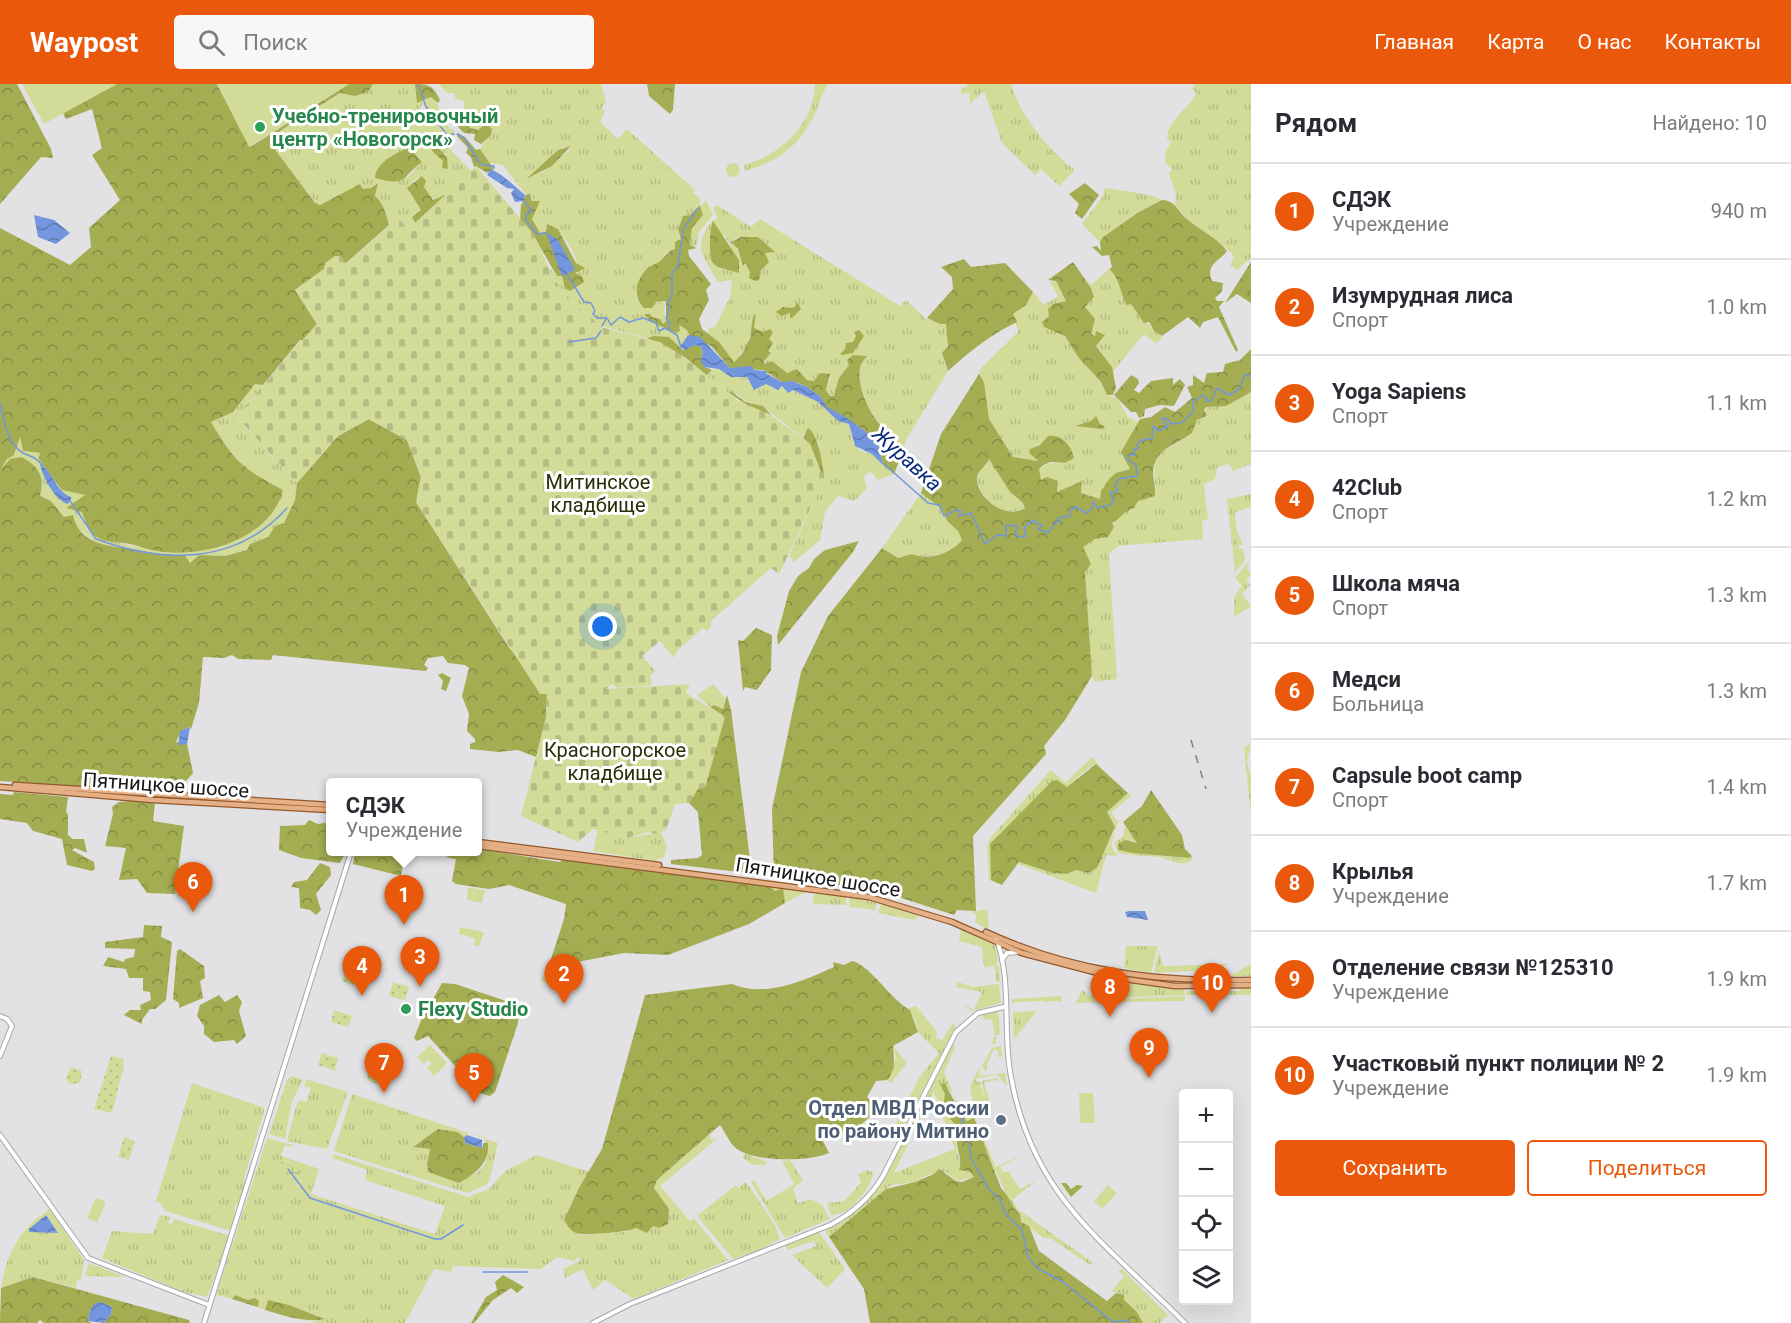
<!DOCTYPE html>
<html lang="ru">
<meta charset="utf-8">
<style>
body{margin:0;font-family:Roboto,sans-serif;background:#f7f7f7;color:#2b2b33}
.controls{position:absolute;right:18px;bottom:18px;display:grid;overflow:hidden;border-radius:6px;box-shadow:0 6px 24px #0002}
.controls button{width:54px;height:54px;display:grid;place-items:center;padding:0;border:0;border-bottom:2px solid #e1e1e2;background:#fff;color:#2b2b33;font:30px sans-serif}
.you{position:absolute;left:603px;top:543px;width:21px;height:21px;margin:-15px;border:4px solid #fff;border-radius:50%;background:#1a73e8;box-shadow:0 0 0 9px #1a73e833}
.badge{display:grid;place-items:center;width:39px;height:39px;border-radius:50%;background:#ea580c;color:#fff;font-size:20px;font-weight:700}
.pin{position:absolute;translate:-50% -50px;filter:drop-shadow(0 2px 3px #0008)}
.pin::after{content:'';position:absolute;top:32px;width:21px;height:18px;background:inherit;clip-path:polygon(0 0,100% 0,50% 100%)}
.popup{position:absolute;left:326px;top:694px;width:156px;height:78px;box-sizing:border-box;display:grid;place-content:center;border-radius:6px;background:#fff;filter:drop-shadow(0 2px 4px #0005);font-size:20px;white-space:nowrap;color:#7c7c81}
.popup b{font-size:22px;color:#2b2b33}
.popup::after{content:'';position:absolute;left:50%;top:100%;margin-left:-12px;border:12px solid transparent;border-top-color:#fff}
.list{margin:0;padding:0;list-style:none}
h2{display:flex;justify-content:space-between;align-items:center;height:78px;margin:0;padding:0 24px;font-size:26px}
h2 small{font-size:20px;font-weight:400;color:#7c7c81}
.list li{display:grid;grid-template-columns:39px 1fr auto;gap:18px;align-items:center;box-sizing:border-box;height:96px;padding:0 24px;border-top:2px solid #e1e1e2}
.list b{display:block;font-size:22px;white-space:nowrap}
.list p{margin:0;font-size:20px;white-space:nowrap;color:#7c7c81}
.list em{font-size:20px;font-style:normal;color:#7c7c81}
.actions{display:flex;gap:12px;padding:18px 24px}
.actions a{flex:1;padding:14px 0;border:2px solid #ea580c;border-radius:6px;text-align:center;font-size:21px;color:#ea580c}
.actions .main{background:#ea580c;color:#fff}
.icon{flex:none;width:33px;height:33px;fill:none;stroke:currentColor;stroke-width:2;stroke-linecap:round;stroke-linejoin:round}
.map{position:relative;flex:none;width:1251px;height:1239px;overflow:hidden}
header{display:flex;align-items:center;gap:36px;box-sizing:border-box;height:84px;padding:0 30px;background:#ea580c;color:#fff}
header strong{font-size:28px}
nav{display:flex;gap:33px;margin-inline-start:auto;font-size:21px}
.search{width:420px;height:54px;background:#f7f7f7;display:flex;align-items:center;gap:15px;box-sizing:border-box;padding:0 21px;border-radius:6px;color:#7c7c81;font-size:22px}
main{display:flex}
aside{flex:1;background:#fff}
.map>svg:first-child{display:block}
.grass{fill:url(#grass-tufts);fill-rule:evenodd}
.forest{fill:url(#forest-crowns);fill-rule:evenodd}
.wetland{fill:url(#wetland-marsh)}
.cemetery{fill:url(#cemetery-stones)}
.park{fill:url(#park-dots)}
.garden{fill:#d3db99}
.water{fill:url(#water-waves)}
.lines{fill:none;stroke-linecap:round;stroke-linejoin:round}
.stream{stroke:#7396df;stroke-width:1.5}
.secondary-casing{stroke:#a7a7a9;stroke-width:6}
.primary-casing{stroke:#92582c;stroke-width:7}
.secondary{stroke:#fff;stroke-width:4}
.primary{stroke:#e6b086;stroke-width:4.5}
.rail{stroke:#7f7f81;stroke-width:1.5;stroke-dasharray:8 8;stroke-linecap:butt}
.leisure-dot{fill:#2e9e5b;stroke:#fff;stroke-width:2}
.service-dot{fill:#5c6f8a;stroke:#fff;stroke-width:2}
.labels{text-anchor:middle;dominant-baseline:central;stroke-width:6;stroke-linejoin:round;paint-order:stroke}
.leisure-label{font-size:20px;font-weight:bold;fill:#27864d;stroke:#fff;text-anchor:start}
.park-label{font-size:20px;fill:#2a2d05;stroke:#fff}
.street-label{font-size:20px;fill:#171718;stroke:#fff}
.service-label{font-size:20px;font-weight:bold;fill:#4e5e75;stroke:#fff;text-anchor:end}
.water-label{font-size:21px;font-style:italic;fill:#092a7d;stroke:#fff}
</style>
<header>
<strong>Waypost</strong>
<div class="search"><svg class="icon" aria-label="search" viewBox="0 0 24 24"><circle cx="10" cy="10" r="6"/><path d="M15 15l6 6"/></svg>Поиск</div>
<nav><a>Главная</a><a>Карта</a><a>О нас</a><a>Контакты</a></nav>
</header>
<main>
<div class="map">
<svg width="1251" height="1239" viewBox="0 0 1251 1239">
<defs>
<pattern id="grass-tufts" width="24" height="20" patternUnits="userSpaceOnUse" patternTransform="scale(1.5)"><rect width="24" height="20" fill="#d3db99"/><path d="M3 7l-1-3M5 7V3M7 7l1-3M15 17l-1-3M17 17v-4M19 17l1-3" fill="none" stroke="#b4bb83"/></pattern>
<pattern id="forest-crowns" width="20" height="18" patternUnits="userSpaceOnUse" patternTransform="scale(1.5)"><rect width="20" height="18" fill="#a4ad52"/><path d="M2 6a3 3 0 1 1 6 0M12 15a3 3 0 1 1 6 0" fill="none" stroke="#858c43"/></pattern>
<pattern id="wetland-marsh" width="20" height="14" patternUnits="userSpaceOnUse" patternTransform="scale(1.5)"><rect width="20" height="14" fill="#d3db99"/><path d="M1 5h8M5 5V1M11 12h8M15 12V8" fill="none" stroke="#b4bb83"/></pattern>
<pattern id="cemetery-stones" width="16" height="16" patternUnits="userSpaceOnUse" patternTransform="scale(1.5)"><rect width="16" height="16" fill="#d3db99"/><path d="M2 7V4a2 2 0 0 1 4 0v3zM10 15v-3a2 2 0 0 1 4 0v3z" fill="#b4bb83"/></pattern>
<pattern id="park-dots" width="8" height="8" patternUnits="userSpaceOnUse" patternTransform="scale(1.5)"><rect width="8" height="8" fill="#d3db99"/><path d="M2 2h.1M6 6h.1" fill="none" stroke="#b4bb83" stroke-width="1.8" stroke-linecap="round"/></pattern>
<pattern id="water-waves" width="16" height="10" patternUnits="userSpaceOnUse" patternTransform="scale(1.5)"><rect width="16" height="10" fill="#7396df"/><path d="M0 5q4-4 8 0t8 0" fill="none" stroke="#5d79b4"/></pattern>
</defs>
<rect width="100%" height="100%" fill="#e2e2e4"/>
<g class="grass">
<path d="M373 0H415L423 18 431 13C443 22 439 35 450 44L445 45 428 24 426 18 425 23 422 20 420 27 439 46 447 62 471 87 447 110 436 115 430 114 419 93 413 97 409 109 421 126 413 136 415 139 409 145 397 134 389 141C386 131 383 119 375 112L378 99 371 104 363 105 360 101 320 121 314 118 270 60 280 47 340 9C356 9 361 15 373 0ZM417 60 414 69 419 81 408 93 375 94C375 76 405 68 417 60Z"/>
<path d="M439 0H601L606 18 601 25 605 27 600 38 618 55 627 45 695 106 693 109 700 114V121L690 131 681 135 678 145 681 155 675 165 666 169 660 178 644 189 637 213 642 222 666 217 664 226 666 237 663 241 655 234 645 232C655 242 667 248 679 241L687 246 688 251 681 264 669 253 647 254 601 242 577 223 554 196 549 183 557 192H562L573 202 579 200 575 189 579 185C576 172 564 146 550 142L546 148 540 150 531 138 535 124 532 112 526 111 503 81 490 79 480 65 492 45 485 39 478 46 470 44 462 28 465 20 463 17 455 14 454 9H447ZM563 63 572 64 545 87 527 93Z"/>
<path d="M815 0H828C822 9 819 20 815 30 801 60 777 79 745 87L744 81C782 70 813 41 815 0Z"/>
<path d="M968 0H1011C1021 32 1048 66 1075 86L1059 102 1041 85 1035 91 1002 59 984 7 970 20 969 9 961 10 962 3 965 4Z"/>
<path d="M1195 0H1251V174L1237 186 1230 181 1234 173 1231 168 1187 136 1175 121 1176 110 1169 90 1172 85 1165 78 1166 67 1171 58 1167 54C1168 35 1189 25 1196 9L1192 5Z"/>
<circle cx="733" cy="86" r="7"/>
<path d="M1105 104C1117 106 1155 110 1162 116L1139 128 1103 153 1100 158 1082 140 1103 112Z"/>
<path d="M706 116 713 131 699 148 697 162H690L692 144 703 131 701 122Z"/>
<path d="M717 121 751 143 760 135 900 222 906 216 926 235 946 239 949 253 943 276 948 287 906 356 904 365H894L888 355 887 347C873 337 856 302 860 284 860 280 865 275 866 271 848 282 840 292 834 312H830L826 306 831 293 818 292 814 297 807 296 799 289 784 288 772 277 765 281 768 255 772 251 753 244 756 230 753 232C752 248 747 267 734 278L708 249 709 244 715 243 730 213 732 198 730 196 718 198C703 171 691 163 713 136L717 135 713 123ZM724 151 732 163 709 162 712 154ZM741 153H758L774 168 764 169 769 178 763 183 758 192 746 182 732 156Z"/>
<path d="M1109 185 1114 189 1128 221 1131 219 1154 247 1162 252 1161 256 1155 259 1144 250 1111 290 1112 283 1096 261 1102 256 1096 247 1095 252 1091 250 1089 230 1085 222 1091 204 1080 188 1091 201Z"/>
<path d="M1056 197 1066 217 1053 220 1049 225V233L1043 235 1051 245 1065 252 1078 273 1101 298 1107 311 1117 314 1128 333 1138 338C1131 360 1116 360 1130 385L1116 389 1110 394 1100 415 1081 409 1082 398 1057 408 1058 401 1051 394 1041 396 1039 385C1051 376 1061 379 1074 374 1071 363 1066 357 1055 352L1033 364 1032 372 1038 377 1013 373 989 335 984 298 979 290 981 284 1018 248 1013 230 1026 221 1033 208 1044 221 1058 212 1050 198Z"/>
<path d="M719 285 729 291 747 293 750 300H766L776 306 784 302 786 308 792 306 818 318 839 337 849 340 853 359 861 367 872 370 894 390 878 396 870 387 864 393 867 404 854 417 838 412 825 428 820 456 794 478 789 472 824 396 818 358 804 349 803 354C787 343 763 318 745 318L737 310 729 309 708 292 712 286Z"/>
<path d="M255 300 263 301 237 334 297 399 295 416 284 439 275 442 268 453 250 460 247 466 225 472 199 471 190 479 185 471 164 472 98 460 64 433 51 417 39 412 43 399 10 375 0 387 7 375 14 371 20 352 23 367 42 369 38 374 62 406 87 411 67 423 82 428 86 444 97 454 157 467 283 406C242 384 235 377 211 338L233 328Z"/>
<path d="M1251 308V380L1233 387 1229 380 1217 383 1215 395 1204 400 1208 436 1202 437 1203 455 1118 462 1109 470 1117 595 1095 598 1092 592 1083 463 1095 455 1104 454C1112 439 1122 429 1136 420L1137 417 1144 413 1149 414 1156 408C1150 362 1161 372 1192 350L1195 339 1207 323H1214Z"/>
<path d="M989 374 1010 408 1023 419 1025 424C1004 438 972 410 978 388L987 380Z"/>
<path d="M921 409 941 424 948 438 958 447 962 456C950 469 928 477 912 470L898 474 882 464Z"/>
<path d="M1251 410V423L1235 428 1237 447 1243 461H1239V465H1243L1245 476 1235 488 1227 415Z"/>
<path d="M1250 476 1247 484 1251 491 1246 497 1250 501 1242 510 1251 522 1234 533V513L1242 502 1235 494Z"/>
<path d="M713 600 725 614 723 625 714 621 710 623 697 611Z"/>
<path d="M1251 659 1247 678 1251 693V731L1244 664Z"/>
<path d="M1092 673 1101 683 1096 680C1085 685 1076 696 1067 703L1062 702 1000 799 1002 801 989 796 987 761 991 753 1051 686 1065 699Z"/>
<path d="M1128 709 1131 712 1111 729 1118 738 1111 762 1117 772 1106 771 1096 809 1018 780 1024 777 1053 789 1067 790 1076 786 1088 789 1100 775 1115 746 1106 728Z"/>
<path d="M1125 742 1137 758 1126 756 1119 767 1183 774 1192 772V776C1180 785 1168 774 1157 773 1144 771 1131 772 1118 769L1114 759 1123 752Z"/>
<path d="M598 746 627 754 661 748 667 762 664 773 655 777 593 767Z"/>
<path d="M776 801 808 807 785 819 782 804 775 807 767 802Z"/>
<path d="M818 808 846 813V821L813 820 814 812Z"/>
<path d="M854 812 876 817V826L850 823 849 815Z"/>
<path d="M882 818 918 829 917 834 914 836 878 829Z"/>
<path d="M987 825 989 843 986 845 975 838 977 831 972 828Z"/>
<path d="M961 846 987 855 996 862 998 878 996 880 999 883 1000 898H996L995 882 984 883 982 863 959 857Z"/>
<path d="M1126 862H1158L1151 889 1124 884Z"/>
<path d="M1159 867 1163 882 1229 880 1212 886 1154 889Z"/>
<path d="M1251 880V892H1230Z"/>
<path d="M547 881 551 888 562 890 572 882V905L541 897Z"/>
<path d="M1101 895 1107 897V915H1119L1120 918 1076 919 1082 906 1091 913 1093 908 1101 905Z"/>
<path d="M1109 897 1184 906 1185 911 1111 914 1109 901 1117 911Z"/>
<path d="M958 898 973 903 999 900 1001 919 972 927 963 920 974 926 982 908 956 903Z"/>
<path d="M1237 904H1251V911H1186L1187 907H1208L1211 910 1209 906 1241 907Z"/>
<path d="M1060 912 1062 916 1060 919 1059 917H1047V920L1043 917 1014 918 1012 921V915Z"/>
<path d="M1185 912V917L1122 918V915Z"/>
<path d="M916 922 937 948 936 954 942 956 953 939 956 944 911 1029 906 1031 901 1029 919 994 939 969 918 948 915 935 908 925Z"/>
<path d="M998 924 1000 950 996 951V960H991L995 953 992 935 985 936 981 930Z"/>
<path d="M1037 927 1014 955 1013 928Z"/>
<path d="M952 959 955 964 944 988C947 997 962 1030 967 1034L984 1029 975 1034 996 1083 1027 1068 1000 1083 1003 1088H1009L1020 1105 1037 1096 1012 1116 1019 1126 1096 1181 1092 1178 1090 1181 1050 1154H1044L1021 1138 1018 1128 1013 1126C1001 1096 984 1066 974 1035L967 1037 961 1032 953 1010 946 1003 947 1023 953 1022 949 1032 959 1045C953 1059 958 1074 964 1088H970L974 1094C958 1095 961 1101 946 1088L927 1091 915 1098 891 1101 829 1153 826 1149 827 1144C875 1119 884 1094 907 1049L912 1051 894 1089 955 1065 934 1008 914 1047 910 1045Z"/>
<path d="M893 962 907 979 891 999 887 996 896 973Z"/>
<path d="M1001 962 1002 973 999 974 998 967 994 965 987 980V987L984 986 982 982 992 964Z"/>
<path d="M980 982 979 992 1005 989 1007 1002 997 991 977 994 975 997 980 998 984 1017 982 997 997 994 999 996 984 998 992 1024 974 1026 970 1002Z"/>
<path d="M292 992 303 996 292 1017 285 1055 269 1050 270 1048 287 996Z"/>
<path d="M306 995 348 1008 327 1065 287 1057 298 1016 306 1018 311 1004 304 1002Z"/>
<path d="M192 999 265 1024 244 1094 246 1101 239 1122 236 1120 232 1143 228 1146 165 1127 160 1119 156 1117Z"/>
<path d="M352 1010 498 1059 489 1098 486 1101 467 1109 334 1067ZM437 1046 464 1053 469 1049 486 1054 484 1059H488C487 1065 487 1073 485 1079 475 1100 445 1094 428 1088L427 1080 430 1065 418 1064 414 1061 426 1056Z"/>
<path d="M900 1032 907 1036 898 1052 891 1049Z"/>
<path d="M710 1050 711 1056 718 1054 660 1102 690 1137 694 1134 728 1176 634 1215 605 1196 593 1206 583 1185 565 1194 563 1185 581 1176 578 1173 574 1177 557 1173 541 1185 453 1182 451 1188 434 1185 405 1239H312L324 1234 289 1221 267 1219 265 1226 258 1223 259 1217 255 1214 248 1216 235 1211 232 1215 216 1211 267 1054 293 1061 292 1063 285 1061 281 1072 319 1085 311 1110 435 1150 445 1122 365 1096 367 1086 332 1074 333 1070 468 1113 489 1105 505 1087 537 1071 590 1088 580 1102 579 1151 623 1148 636 1144 647 1149 653 1142 667 1136 670 1129 654 1104 657 1096ZM284 1077 291 1078 302 1098 300 1102H295L283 1087Z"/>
<path d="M746 1070 765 1077 767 1078 765 1081C755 1082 748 1080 742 1072Z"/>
<path d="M790 1076 803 1096 793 1105 798 1119 811 1115 822 1121 830 1135 785 1154 751 1098 754 1096 767 1117 794 1100 782 1077Z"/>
<path d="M869 1086 873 1089C871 1105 851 1131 831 1131L827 1119 844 1117 861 1099 858 1090Z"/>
<path d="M746 1098 775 1141 780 1155 761 1165 733 1175 697 1132 736 1101 738 1104Z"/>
<path d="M50 1125 84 1176 81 1196H77L76 1204 33 1193 1 1204C7 1169 19 1145 50 1125ZM46 1131 58 1149 29 1147Z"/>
<path d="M160 1131 170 1133 168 1139 172 1140 174 1135 230 1152 207 1213 181 1207 102 1174 112 1147 153 1150Z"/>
<path d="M818 1147 845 1185 827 1204 792 1171 816 1162 814 1157 788 1166 786 1164V1160Z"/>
<path d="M89 1179 125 1193 85 1192Z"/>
<path d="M1122 1185 1168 1231 1160 1239H1143L1137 1228 1123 1216V1211L1112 1207 1124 1192 1119 1187Z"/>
</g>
<g class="forest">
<path d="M0 0H17L51 65 53 74 41 73 0 120Z"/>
<path d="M117 0H217L250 63 349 0H373L368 8 355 12 340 9 280 47 271 60 314 118 320 121 360 100 363 105 371 104 378 99 375 112C384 120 386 130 389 141L345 180 324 185 295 206 317 240 303 256H300L263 301 255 300 233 328 211 338C235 378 242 384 283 406 271 455 203 475 157 467 148 466 139 462 130 460 121 458 106 459 98 454 89 449 85 438 82 428L66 424 85 411 62 406 38 374 41 369 23 367 20 353 14 371 7 375 1 385 10 375 22 373C39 383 45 392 40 412L51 417 64 433 73 431C80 463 113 462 138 466 155 469 168 472 185 471L190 479 199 471 225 472 247 466 250 460 268 453 275 442 284 439 295 416 297 399 338 352 369 335 407 356 421 393 416 418 508 562 547 610 546 634 536 673 518 666 499 668 470 665V660L475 658V655L467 647 469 630 462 612 469 584 465 581 448 579 443 572 428 574 424 581 428 584 426 587 273 571 271 576 238 575 232 571 224 574 203 573 199 619 191 645 189 643 181 647 176 658 187 660 193 689 180 704 156 708 0 697V144L70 181 91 163 89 144 120 116 92 71 102 64 92 25 66 35 63 29Z"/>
<path d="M415 0C430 0 434 3 440 16L438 19 431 13 417 19Z"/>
<path d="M647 0H675L673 26 670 30 649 12Z"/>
<path d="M457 37 464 42 467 37 470 44 478 46 486 39 492 45 491 51 481 60 474 56 475 50 464 49 458 43Z"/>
<path d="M458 49 465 53 476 66 480 65 494 85 487 89 476 82 474 83 471 73 466 69 468 64 457 52Z"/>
<path d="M434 58 447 74 448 85 442 84 443 77 432 67Z"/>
<path d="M420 59 414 69 422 78C400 94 408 103 375 94 375 76 407 64 420 59Z"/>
<path d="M571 62 552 82 526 95 558 66Z"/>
<path d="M422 92 426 97 424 103 433 116 447 110 415 139 412 133 421 126 407 104Z"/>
<path d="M1085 99 1099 111 1082 135 1075 129 1079 120 1069 110Z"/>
<path d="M530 110 532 117H540L532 135 540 149 546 148 547 140 558 145 576 179 585 184 575 189 582 192 584 198 570 207 565 204 562 192H557C545 172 536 153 520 135L521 121 526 111Z"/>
<path d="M1162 116C1176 116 1178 129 1188 136 1200 146 1217 154 1227 167 1219 178 1205 180 1212 197L1223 199 1222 207 1215 214 1217 217H1224L1219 223 1238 266 1236 268 1218 233 1203 238 1200 244 1188 233 1162 252 1154 247 1149 238 1144 239 1131 220 1127 221C1120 210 1120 194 1109 185L1112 183 1109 171 1102 172 1092 163 1097 162 1101 167 1100 158 1103 153 1139 128Z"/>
<path d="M700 121 703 131 692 144 690 161 697 164 688 166 689 172 711 200 706 206 709 216 699 235 702 245 719 258 734 278 742 270 750 254 753 232 756 230 754 244 763 248 770 245 773 248 769 255 773 259 768 267 771 269 764 277 765 280 772 277 787 289 797 285 807 296 814 297 820 289 830 290 826 306 830 312H834L839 294 849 281 847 276 853 271 867 272C865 275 860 280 860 284 856 302 872 337 887 347L888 355 894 365H904L894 390 883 381 877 356 847 334 827 324 821 313 807 303 798 299 782 298 763 286 730 284 711 262 690 253 687 246 679 241 680 247 676 249C664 243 655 242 645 232V230H650L652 233 660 235 663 240 666 237V217L656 218 652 224H644C632 212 636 194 649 183 653 180 658 180 661 176 667 170 667 168 675 165V158L681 155 678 145 683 132 690 131Z"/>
<path d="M713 137 739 176V189L718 183 712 178C709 169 709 146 713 137Z"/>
<path d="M741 153H758L775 168 765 169 769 178 761 186 759 196 755 197 749 194 750 188 745 179 743 182 738 165 731 158Z"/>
<path d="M964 175 971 183 1005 179 1033 208 1026 221 1013 230 1017 238C990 251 970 267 948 287L942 269 948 262 946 240H940L927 234 953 205 952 193 941 183Z"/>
<path d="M1073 178 1091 204 1094 213 1085 223 1095 235 1091 250 1095 252 1096 247 1105 251 1096 262 1112 283 1116 304 1113 311H1107L1101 298 1078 273 1065 252 1044 243 1042 238 1049 232 1048 225 1053 220 1066 217 1056 197 1048 196Z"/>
<path d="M1251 178V219L1237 210 1225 219Z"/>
<path d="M798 219 801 225 792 234H790V229L781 232 776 228 783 223 793 224Z"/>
<path d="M859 246 864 252 853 269 842 271 840 270 845 265 846 259 853 258 856 252 854 248Z"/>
<path d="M654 252 669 253 683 266 695 261 701 263 703 268 701 276 705 283 712 286 706 292 686 274 647 254Z"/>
<path d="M1251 265V308L1226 322 1206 323 1204 326 1207 332 1197 336 1192 349C1176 362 1155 363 1153 388 1153 396 1156 403 1155 412L1138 417 1134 424C1123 427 1122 434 1112 439L1114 443 1108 453 1095 455 1083 463 1091 480 1085 488 1092 592 1065 636 1044 662 1046 670 973 752 976 827 957 826 954 831 892 811 811 796 774 793 772 725 801 588 828 532 882 464 898 474 912 470C928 477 950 470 962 456L958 447 948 438 941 424 921 409 941 350 979 290 984 298 989 335 1013 373 1038 377 1029 369 1030 365 1040 361 1048 352C1062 350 1071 361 1074 374L1065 379C1054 378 1048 376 1039 385L1041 396 1047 393 1058 397 1057 408 1082 397 1081 409 1100 415 1101 407 1110 394 1116 389 1130 385 1121 368 1140 335 1151 333 1165 323 1175 328 1192 314 1187 303 1193 301V291L1204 299 1207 289 1223 288 1225 280 1240 276ZM989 375 1010 408 1023 419 1025 424C1006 437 976 413 977 394 977 386 987 382 989 375Z"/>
<path d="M1131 291 1138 295 1139 299 1134 306 1139 309 1151 297 1173 294V301L1180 295 1185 301 1174 322 1160 321 1145 325 1144 332 1139 334 1136 328H1131L1114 311Z"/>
<path d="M731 307 745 318 763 322 771 331 753 325 729 309Z"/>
<path d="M1096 332 1100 340 1105 343 1103 345 1075 342 1091 337Z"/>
<path d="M808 344C818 349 824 384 824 396L810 360 803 354Z"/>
<path d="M859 457 853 468 778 561 777 552 789 507 798 492 809 484 814 475 825 466Z"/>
<path d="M756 544 772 551 771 586 757 606 745 603 743 607 738 556 743 557Z"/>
<path d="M442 589 451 594 446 607 441 605 443 597 438 591Z"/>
<path d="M727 611 731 626 751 783 748 789 671 780V776L698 774 702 771 698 728 689 719 698 704 725 633 710 623 714 621 723 625Z"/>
<path d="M1096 680 1128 709 1107 728 1115 743 1097 784 1088 789 1076 786 1067 790 1053 789 1019 778 1002 801 991 796 990 760 1052 697 1057 696 1067 703Z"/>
<path d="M1151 706 1182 751 1185 765 1192 772 1189 774 1132 769 1118 766V760L1126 756 1137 759 1123 738 1142 722Z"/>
<path d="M14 708 68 713 66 728 68 730V751L73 755H84L87 769 75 764 72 766 94 778 95 785 92 787 67 781 62 755 33 747 27 739 0 735V710L13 711Z"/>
<path d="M131 717 155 719 153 737 184 742 175 810 147 809 137 795 119 796 126 764 105 762 113 730 112 723 119 718Z"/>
<path d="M309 736 318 740 330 738V768H346L340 779 301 774 279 766 280 742 305 741Z"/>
<path d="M478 765 560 778 562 776 771 803 775 807 783 804 785 819 749 840 668 871 624 869 572 879 562 890 554 891 549 881 564 835 566 820 509 801 489 805 456 800 452 797 456 775 449 774 441 768H478Z"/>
<path d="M355 768H399L403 780 401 792 353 780Z"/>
<path d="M320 779 330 783 331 791 316 810 321 826 316 831 310 826 300 824 299 804 291 803 294 798 307 796Z"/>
<path d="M144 841 162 842 161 853 172 858 166 916 155 925H150L142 936V940L124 931 130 926H141L140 921 151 916 150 908 143 907V894H129L126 885 103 882 108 873 124 878 125 875 134 873 135 865 105 864V858L143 853Z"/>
<path d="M180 865 204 882 205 894 200 897 203 914 179 924V919L173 915 177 867Z"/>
<path d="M852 877C870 881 891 916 910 926L918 948 893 962C894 974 896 986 887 996L876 997 867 1013 874 1020 876 1027 851 1050 846 1047 823 1057 829 1069C808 1078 755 1078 737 1065 730 1060 725 1048 720 1041L657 1096 654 1104 669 1125 668 1140 659 1144 653 1142 647 1149 636 1144C629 1148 583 1152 576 1149 570 1147 568 1142 564 1136L580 1102 602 1065 645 911 732 900C765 914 803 897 834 883L833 878 844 881Z"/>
<path d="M442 899 455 900 515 920 519 925 518 939 495 1008 490 1012C479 1009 467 1006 465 993L428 952 417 957 414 954 422 934Z"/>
<path d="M219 911 225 918 237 911 242 918 239 927 246 952 237 960 234 956 214 958 204 950V942L197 932 200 921Z"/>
<path d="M945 999C946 1003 964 1034 967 1037L974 1034 1001 1104C1010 1113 1011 1123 1020 1130L1021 1138 1029 1142 1039 1167 1107 1217 1116 1209 1124 1211V1216L1137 1228 1143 1239H870L864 1205 829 1153 886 1105 915 1098 934 1090 939 1085 956 1097 962 1098 974 1093 970 1088 959 1086C964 1073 952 1060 959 1045L946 1030 952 1026 953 1022 943 1023 945 1010 940 1000Z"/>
<path d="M438 1045 457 1048 464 1053 465 1059 482 1064 484 1059H488C490 1079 475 1090 459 1099L428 1088 427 1080 430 1065 413 1063Z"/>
<path d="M1061 1099H1066L1071 1105 1077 1101 1083 1102 1071 1113Z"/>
<path d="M503 1191 524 1203 517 1209 511 1204 493 1216 474 1239H471L486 1213 497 1206 495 1198Z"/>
<path d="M33 1193 189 1236 190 1239H104L111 1230 112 1223 101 1218 90 1226 88 1237 92 1239H44L40 1236 37 1239H0L1 1204Z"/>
<path d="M235 1211 248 1216 255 1214 259 1217 258 1223 232 1215Z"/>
<path d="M268 1216 289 1221 325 1235C307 1239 284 1232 265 1226Z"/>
</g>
<g class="wetland">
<path d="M426 18 443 43 454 46 453 65 447 62 439 46C430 42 424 27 426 18Z"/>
<path d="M282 1077 295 1080 302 1100 295 1102 278 1082Z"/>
</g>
<path class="cemetery" d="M476 82 535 152 554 196 577 223 604 244 660 258 686 274 737 316 771 331 810 360 824 396 779 490 771 484 711 537V543L707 547 703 544 678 566 674 574 660 557 642 572 655 587 650 592 652 601 617 604 612 600 606 605 690 600 686 609 725 633 705 704 698 705 689 719 675 720 666 746 656 750 648 748 627 754 593 745 578 758 521 732 546 634 547 610H540L416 418 421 393 407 356 368 335 338 352 297 399 237 333 301 256H303L317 240 295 206 324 185 325 179 335 172H341L346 180 397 134 409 145Z"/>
<g class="park">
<path d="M346 886 362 891 358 902 342 897Z"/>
<path d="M393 898 409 903 405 916 389 912Z"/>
<path d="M334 926 352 932 348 943 331 938Z"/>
<path d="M322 969 338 974 335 987 318 981Z"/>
<path d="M111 972 123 975 124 981 112 1029 94 1025Z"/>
<path d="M71 983 82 987 80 999 69 1000 66 994Z"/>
<circle cx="375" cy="991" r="8"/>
<path d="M124 1053 135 1057 129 1076 118 1073Z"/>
</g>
<g class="garden">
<path d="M22 0H117L44 40Z"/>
<path d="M217 0H349L249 63Z"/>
<path d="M468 803 485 806 482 819 467 816Z"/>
<path d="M460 843 484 848 479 862 474 861 475 854 459 850Z"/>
<path d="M430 961 447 979 434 992 427 984 432 980 428 976 424 980 417 973Z"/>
<path d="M1079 1009H1093L1095 1039H1080Z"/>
<path d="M1108 1101 1117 1109 1102 1125 1094 1117Z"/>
<path d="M96 1114 106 1118 97 1139 87 1134Z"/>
</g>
<g class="water">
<path d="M491 85C505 92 513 101 525 111L524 117 515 118 511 109 514 105 507 104 487 91Z"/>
<path d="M34 131 54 136 70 149 56 160 38 153Z"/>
<path d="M546 148 558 156 575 186 562 192Z"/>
<path d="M688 251 700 253 730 284 751 282 754 286 766 287 767 290 782 298 792 297 807 303 821 313 827 323 847 334 877 356 883 381 872 370 855 362 849 340 838 337 818 318 793 306 788 309 782 302 778 306 766 300 754 306 747 293H731L719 285 704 283 701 276 703 268 701 263 695 261 685 266 680 263Z"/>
<path d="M40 380C54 388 55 407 71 413V417L67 420C54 414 43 394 40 380Z"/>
<path d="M190 643 187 660 178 661 180 647Z"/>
<path d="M1130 827H1145L1148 836 1127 833 1125 828Z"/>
<path d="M467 1051 482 1056V1064L465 1059 464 1053Z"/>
<path d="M46 1131 58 1149 29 1148V1145Z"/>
<path d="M101 1218 112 1223 111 1230 104 1239 88 1237C89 1228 91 1219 101 1218Z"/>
</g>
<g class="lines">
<g class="stream">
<path d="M418 0 426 23 447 51 454 50"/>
<path d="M457 50 464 54 479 78 483 81 494 82V84"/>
<path d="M524 117 532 127 526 130V136L537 150 545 149"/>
<path d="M567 190 584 218 591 219 595 227 593 230 597 234H607L611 241 620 233 629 238 643 234 656 239 659 247 665 244 677 251 681 263"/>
<path d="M602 242 606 235"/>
<path d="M669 245 670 239 666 234 669 226 668 218 672 212V189L677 184 684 144 697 125"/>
<path d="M569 258 596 254 601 247"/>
<path d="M0 320C4 336 7 360 23 369 32 373 37 374 43 382"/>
<path d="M883 379 928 419 939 421 944 432 956 426 961 427 959 432 971 429C977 440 979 449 985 460L997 451 1006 452V441L1017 442 1015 450 1019 453 1026 452 1024 445 1027 440 1035 436V439L1042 441 1038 445 1048 449 1056 438H1060L1058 434 1070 432 1071 426 1076 423 1087 429 1092 424 1093 418 1098 424 1110 421 1114 416 1110 409 1118 407 1115 402 1119 395 1137 392 1136 381 1127 375 1129 371H1135L1134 365H1138L1137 361 1141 356 1152 355 1153 342 1159 347 1168 342 1162 334 1168 335 1171 340 1181 339 1193 328V318L1203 311 1208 317H1211L1217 304 1229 311 1239 305 1245 291 1251 292"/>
<path d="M71 418 96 455C164 480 236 481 287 424"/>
<path d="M954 1024 967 1044 971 1074 989 1106 999 1114 1006 1131 1022 1146 1028 1173 1037 1184 1063 1198 1113 1238 1127 1236 1129 1239"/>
<path d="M288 1085 310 1114 435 1155H441L463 1141"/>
<path d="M483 1188H527"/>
</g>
<g class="secondary-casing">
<g id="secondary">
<path d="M995 852C1012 889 1003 946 1010 987 1030 1111 1102 1156 1185 1239"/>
<path d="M1002 876 1007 869 1018 868"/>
<path d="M0 932 7 935 12 942 0 972"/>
<path d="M0 1051 88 1174 209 1221"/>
<path d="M204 1239 351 768"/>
<path d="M593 1239 630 1220 830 1141C853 1129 870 1114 883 1092L956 948 978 929 1004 923"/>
</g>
</g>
<g class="primary-casing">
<g id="primary">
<path d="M15 701 330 721"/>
<path d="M0 703 153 716 330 726"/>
<path d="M478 758 659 781"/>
<path d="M478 762 869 813 952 838 1022 869 1117 894 1175 902 1251 901"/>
<path d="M986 848C1072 888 1158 898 1251 896"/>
</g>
</g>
<use href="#secondary" class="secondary"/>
<use href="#primary" class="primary"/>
<path class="rail" d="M1191 656 1206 705"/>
</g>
<g class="leisure-dot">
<circle cx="260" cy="43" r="6"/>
<circle cx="406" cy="925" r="6"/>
</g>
<circle class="service-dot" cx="1001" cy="1036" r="6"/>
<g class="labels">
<g class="leisure-label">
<text x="272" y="32">Учебно-тренировочный<tspan x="272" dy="23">центр «Новогорск»</tspan></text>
<text x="418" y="925">Flexy Studio</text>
</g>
<g class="park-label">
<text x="598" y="398">Митинское<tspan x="598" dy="23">кладбище</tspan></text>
<text x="615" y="666">Красногорское<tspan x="615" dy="23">кладбище</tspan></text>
</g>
<g class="street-label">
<text transform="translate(166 701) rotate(4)">Пятницкое шоссе</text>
<text transform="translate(818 793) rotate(9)">Пятницкое шоссе</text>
</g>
<g class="service-label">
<text x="989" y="1024">Отдел МВД России<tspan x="989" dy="23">по району Митино</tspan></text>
</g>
<g class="water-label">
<text transform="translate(907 375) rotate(42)">Журавка</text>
</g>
</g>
</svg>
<div class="controls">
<button>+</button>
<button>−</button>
<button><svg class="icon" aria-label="locate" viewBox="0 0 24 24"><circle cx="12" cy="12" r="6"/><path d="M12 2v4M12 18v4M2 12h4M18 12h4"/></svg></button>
<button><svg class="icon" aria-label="layers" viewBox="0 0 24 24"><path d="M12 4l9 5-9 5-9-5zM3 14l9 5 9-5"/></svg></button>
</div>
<div class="you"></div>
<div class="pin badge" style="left:404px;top:841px">1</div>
<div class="popup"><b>СДЭК</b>Учреждение</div>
<div class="pin badge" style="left:564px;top:920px">2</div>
<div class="pin badge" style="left:420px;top:903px">3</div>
<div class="pin badge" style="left:362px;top:912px">4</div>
<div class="pin badge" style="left:474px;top:1019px">5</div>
<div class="pin badge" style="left:193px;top:828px">6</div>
<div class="pin badge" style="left:384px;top:1009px">7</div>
<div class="pin badge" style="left:1110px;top:933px">8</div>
<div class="pin badge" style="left:1149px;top:994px">9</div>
<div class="pin badge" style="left:1212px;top:929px">10</div>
</div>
<aside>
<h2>Рядом<small>Найдено: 10</small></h2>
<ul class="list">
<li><span class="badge">1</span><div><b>СДЭК</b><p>Учреждение</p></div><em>940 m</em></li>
<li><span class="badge">2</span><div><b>Изумрудная лиса</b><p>Спорт</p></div><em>1.0 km</em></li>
<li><span class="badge">3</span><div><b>Yoga Sapiens</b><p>Спорт</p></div><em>1.1 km</em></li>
<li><span class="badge">4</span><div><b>42Club</b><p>Спорт</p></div><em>1.2 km</em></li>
<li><span class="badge">5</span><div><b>Школа мяча</b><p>Спорт</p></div><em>1.3 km</em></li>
<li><span class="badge">6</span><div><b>Медси</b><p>Больница</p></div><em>1.3 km</em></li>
<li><span class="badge">7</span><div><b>Capsule boot camp</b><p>Спорт</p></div><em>1.4 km</em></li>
<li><span class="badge">8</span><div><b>Крылья</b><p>Учреждение</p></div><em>1.7 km</em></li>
<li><span class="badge">9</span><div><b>Отделение связи №125310</b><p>Учреждение</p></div><em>1.9 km</em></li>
<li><span class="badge">10</span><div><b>Участковый пункт полиции № 2</b><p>Учреждение</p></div><em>1.9 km</em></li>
</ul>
<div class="actions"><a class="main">Сохранить</a><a>Поделиться</a></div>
</aside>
</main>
